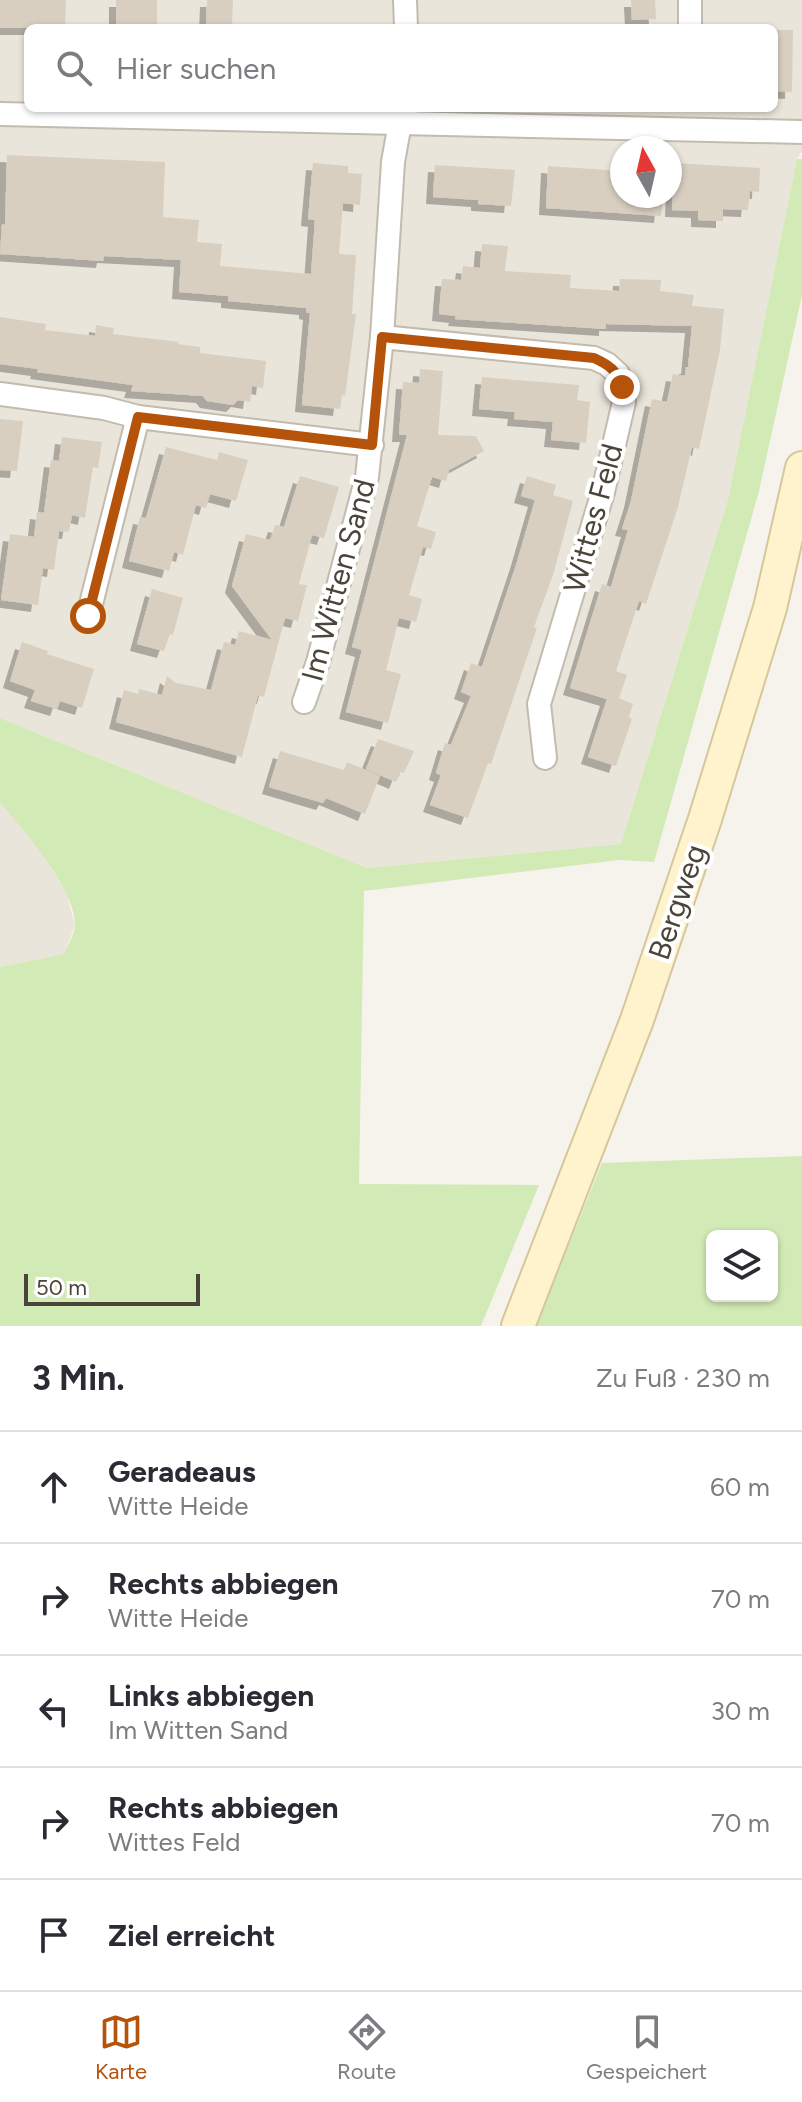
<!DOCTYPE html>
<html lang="de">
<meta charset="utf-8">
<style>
body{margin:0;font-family:Figtree,sans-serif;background:#f2f2f3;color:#2b2b33}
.controls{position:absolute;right:24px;bottom:24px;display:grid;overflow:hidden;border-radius:12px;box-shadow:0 2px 6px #0004}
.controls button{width:72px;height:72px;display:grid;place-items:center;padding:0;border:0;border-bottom:2px solid #e1e1e2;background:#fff;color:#2b2b33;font:40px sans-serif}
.compass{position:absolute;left:610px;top:136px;width:72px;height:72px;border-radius:50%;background:#fff;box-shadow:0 2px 6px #0004;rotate:352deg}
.scale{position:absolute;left:24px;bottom:20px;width:176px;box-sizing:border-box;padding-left:8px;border:4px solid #4b4439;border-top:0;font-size:22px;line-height:28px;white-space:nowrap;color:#4b4439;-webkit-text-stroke:6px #fff;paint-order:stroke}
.stop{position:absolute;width:24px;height:24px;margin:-18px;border:6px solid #b45309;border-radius:50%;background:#fff}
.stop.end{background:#b45309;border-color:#fff;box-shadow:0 2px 8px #0008}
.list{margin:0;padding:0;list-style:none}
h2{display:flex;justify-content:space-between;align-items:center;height:104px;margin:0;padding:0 32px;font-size:34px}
h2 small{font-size:26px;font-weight:400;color:#7c7c81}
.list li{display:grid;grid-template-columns:52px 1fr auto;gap:24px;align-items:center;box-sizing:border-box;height:112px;padding:0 32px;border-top:2px solid #e1e1e2}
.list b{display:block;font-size:30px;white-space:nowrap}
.list p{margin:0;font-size:26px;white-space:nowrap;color:#7c7c81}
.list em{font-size:26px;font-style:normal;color:#7c7c81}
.icon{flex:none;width:44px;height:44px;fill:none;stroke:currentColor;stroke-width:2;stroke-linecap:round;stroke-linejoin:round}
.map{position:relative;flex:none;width:802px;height:1326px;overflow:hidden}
.search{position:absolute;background:#fff;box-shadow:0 2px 6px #0004;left:24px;right:24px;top:24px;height:88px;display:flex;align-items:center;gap:20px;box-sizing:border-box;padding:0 28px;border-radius:12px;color:#7c7c81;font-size:30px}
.sheet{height:664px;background:#fff}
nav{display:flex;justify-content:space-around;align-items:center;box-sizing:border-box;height:112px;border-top:2px solid #e1e1e2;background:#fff;font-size:22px;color:#7c7c81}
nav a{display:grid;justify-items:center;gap:4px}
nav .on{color:#b45309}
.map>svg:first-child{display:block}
.residential{fill:#eae5da;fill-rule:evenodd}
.green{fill:#d2eab5;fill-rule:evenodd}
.building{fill:#d8cfc1;filter:url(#shadow)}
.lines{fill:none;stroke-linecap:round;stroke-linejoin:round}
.street-casing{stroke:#c2bbae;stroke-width:26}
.secondary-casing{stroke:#d6c79b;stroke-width:36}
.street{stroke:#fff;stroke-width:22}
.secondary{stroke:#fff3cd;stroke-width:32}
.route{stroke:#b45309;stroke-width:10}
.labels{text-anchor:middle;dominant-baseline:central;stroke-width:8;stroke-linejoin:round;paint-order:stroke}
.street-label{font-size:30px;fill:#4b4439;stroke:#fff}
</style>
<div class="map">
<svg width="802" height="1326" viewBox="0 0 802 1326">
<defs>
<filter id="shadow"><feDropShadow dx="-7" dy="7" stdDeviation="0" flood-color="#0004"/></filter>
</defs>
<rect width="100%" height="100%" fill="#f6f3ec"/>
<g class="residential">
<path d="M0 0H802V151L797 159 728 499 621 844 367 868 0 718ZM28 28H774V108H28ZM622 148H670V196H622Z"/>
<path d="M0 803 33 839 66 892 75 925 64 954 0 967Z"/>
</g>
<g class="green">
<path d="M797 159H802V295L759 491 654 862 619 860 364 891 359 1184 539 1185 481 1326H0V967L64 954C67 946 75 934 75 925 77 892 22 827 0 803V718L367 868 621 844 728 499Z"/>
<path d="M802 1156V1326H536L602 1163ZM712 1236H772V1296H712Z"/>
</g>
<g class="building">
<path d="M0 0H66L65 28H0Z"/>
<rect x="116" y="0" width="41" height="28"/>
<path d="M207 0H233L232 24H206Z"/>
<path d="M631 0H655L656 19 632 20Z"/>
<path d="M774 30H793L792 92 774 91Z"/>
<path d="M7 155 165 162 163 217 199 220 197 242 222 244 220 266 311 274 315 220 308 219 313 163 348 166V173L362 174 360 205 343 203 339 254 356 255 352 314H356L345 396 342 395 340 409 302 405 310 313 306 312V308L228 301V296L179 292 181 260 104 256 103 261 0 254 2 224 5 225Z"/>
<path d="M674 163 760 168 759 192 750 191 748 210 723 209V221L698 220V211L672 210Z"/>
<path d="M435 165 515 170 511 206 478 204V200L433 197Z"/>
<path d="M548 166 622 171V196L663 197 661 216 546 208Z"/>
<path d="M482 244 508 246 505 271 571 275 570 288 619 291 620 279 661 280 660 291 694 295 692 306 724 309 720 350 699 449 692 447 678 507 646 604 639 601 616 671 627 675 619 698 633 704 629 717 632 719 616 766 588 757 607 699 570 688 602 584 611 587 628 530 622 529 631 501 652 399 667 402 673 374 685 376 686 367H688L692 326 606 324V329L455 319 456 316 439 314 442 279 461 280 463 266 480 268Z"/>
<path d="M0 317 46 324 45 330 95 336 96 325 114 328 113 334 179 342 178 344 200 347V353L266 361 263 388 252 386 250 402 238 400 233 405 207 401 203 396 131 391 133 385 37 372 38 369 0 364Z"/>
<path d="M420 369 443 371 438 435 476 436 484 451 449 470 446 481 432 477 417 526 436 532 431 549 423 547 409 595 422 599 416 622 399 618 386 670 401 674 388 723 346 712 362 650 352 647 407 435H399L403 382 419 383Z"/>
<path d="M482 377 579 385 577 400 590 402 586 443 551 440 553 422 514 419 515 412 479 409Z"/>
<path d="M0 419 23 421 17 471 0 470Z"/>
<path d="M62 437 102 442 98 468 93 467 85 518 72 515 69 532 59 531 54 570 43 568 38 605 1 600 10 534 34 537 37 512 44 513 51 460 59 461Z"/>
<path d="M166 447 217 460 219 452 248 460 236 501 210 494 206 508 196 505 183 555 174 552 169 571 129 561 140 517 146 518Z"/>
<path d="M300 476 339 487 324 538 312 535 299 584 307 585 298 621 285 618 264 697 258 695 242 757 116 722 124 690 138 694 139 689 162 695 167 676 176 683 211 690 224 642 235 645 239 631 272 640 232 586 246 534 270 540 275 525 284 527Z"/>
<path d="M527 476 556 485 553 495 573 501 553 575 534 627 537 628 491 764 488 763 468 818 430 805 441 775 436 773 445 743 451 745 471 696 461 692 471 663 482 667 517 562 535 500 521 496Z"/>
<path d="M152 589 183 598 173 635 170 634 164 651 137 644Z"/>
<path d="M22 642 48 651 47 654 94 669 82 708 60 701 57 709 31 701 35 690 10 681Z"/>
<path d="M378 739 414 751 404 773 400 772 396 782 366 769Z"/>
<path d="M280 751 344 770 347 762 380 776 365 814 326 798 323 803 269 787Z"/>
</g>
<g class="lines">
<g class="street-casing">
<g id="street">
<path d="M405 0 406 28"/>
<path d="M690 0V28"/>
<path d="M0 114 802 132"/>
<path d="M382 337 594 358 607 364 618 374 624 402 603 492 539 704 545 758"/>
<path d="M0 394 104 408 138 417 372 445"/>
<path d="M88 616 138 417"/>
<path d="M304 702 318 662 367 477 382 337 393 162 400 123 406 109"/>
</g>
</g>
<g class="secondary-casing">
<path id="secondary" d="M518 1326 637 1020 705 819 770 608 802 468"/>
</g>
<use href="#street" class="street"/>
<use href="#secondary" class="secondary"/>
</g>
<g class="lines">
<path class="route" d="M88 616 138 417 372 445 382 337 594 358C609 365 617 370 622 387"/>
</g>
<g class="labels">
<g class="street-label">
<text transform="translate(593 518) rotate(-75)">Wittes Feld</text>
<text transform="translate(338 580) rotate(-75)">Im Witten Sand</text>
<text transform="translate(677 902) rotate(-71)">Bergweg</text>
</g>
</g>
</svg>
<div class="controls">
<button><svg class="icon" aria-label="layers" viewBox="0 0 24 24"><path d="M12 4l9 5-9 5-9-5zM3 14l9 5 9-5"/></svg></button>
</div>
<svg class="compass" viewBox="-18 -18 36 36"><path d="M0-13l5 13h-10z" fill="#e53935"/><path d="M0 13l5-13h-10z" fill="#7c7c81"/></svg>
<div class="scale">50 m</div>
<div class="stop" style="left:88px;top:616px"></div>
<div class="stop end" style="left:622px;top:387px"></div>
<div class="search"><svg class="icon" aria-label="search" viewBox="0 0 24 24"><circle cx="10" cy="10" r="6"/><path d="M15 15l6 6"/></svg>Hier suchen</div>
</div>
<section class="sheet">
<h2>3 Min.<small>Zu Fuß · 230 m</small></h2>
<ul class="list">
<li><svg class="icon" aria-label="ahead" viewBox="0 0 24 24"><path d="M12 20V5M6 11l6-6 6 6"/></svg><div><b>Geradeaus</b><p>Witte Heide</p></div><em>60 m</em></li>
<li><svg class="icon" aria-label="right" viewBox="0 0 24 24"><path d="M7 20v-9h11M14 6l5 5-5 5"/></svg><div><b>Rechts abbiegen</b><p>Witte Heide</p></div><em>70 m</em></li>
<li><svg class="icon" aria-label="left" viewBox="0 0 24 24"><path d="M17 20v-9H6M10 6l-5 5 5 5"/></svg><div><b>Links abbiegen</b><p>Im Witten Sand</p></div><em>30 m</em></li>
<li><svg class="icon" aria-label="right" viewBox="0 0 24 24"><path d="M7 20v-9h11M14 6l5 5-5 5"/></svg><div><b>Rechts abbiegen</b><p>Wittes Feld</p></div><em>70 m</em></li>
<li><svg class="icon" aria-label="arrive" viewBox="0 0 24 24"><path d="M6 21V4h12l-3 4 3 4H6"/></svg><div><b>Ziel erreicht</b></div></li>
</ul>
</section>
<nav>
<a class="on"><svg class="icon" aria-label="map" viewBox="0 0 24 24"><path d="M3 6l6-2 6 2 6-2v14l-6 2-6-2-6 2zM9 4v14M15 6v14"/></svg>Karte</a>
<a><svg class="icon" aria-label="directions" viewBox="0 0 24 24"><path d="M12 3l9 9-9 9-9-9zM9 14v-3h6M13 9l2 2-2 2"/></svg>Route</a>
<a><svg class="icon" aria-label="saved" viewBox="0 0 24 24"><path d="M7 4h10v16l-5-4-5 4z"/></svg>Gespeichert</a>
</nav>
